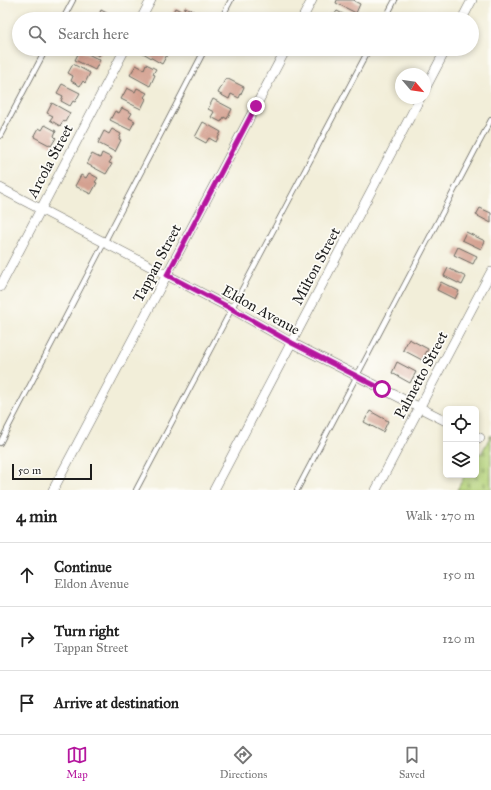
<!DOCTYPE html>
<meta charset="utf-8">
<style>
body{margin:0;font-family:"IM FELL Great Primer",serif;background:#f2f2f2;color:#222}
.controls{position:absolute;right:12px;bottom:12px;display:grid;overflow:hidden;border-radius:6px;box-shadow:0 2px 6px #0003}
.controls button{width:36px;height:36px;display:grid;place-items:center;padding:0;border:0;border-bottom:1px solid #e0e0e0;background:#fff;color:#222;font:20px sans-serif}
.compass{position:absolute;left:395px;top:68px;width:36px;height:36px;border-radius:50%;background:#fff;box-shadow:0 2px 6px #0003;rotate:119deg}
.scale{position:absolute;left:12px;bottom:10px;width:80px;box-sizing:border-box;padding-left:4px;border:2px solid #1c1c1c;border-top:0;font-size:11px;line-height:14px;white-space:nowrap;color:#1c1c1c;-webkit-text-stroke:3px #fdfcf7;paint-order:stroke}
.stop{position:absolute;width:12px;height:12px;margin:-9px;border:3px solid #b5179e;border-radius:50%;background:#fff}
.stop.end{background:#b5179e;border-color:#fff;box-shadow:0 1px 4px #0008}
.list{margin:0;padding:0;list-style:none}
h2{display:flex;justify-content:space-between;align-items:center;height:52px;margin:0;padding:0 16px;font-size:17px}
h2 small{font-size:13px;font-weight:400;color:#767676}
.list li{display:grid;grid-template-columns:26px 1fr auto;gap:12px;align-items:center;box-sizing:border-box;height:64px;padding:0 16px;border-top:1px solid #e0e0e0}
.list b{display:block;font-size:15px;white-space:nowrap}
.list p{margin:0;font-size:13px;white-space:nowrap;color:#767676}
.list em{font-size:13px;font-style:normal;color:#767676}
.icon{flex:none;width:22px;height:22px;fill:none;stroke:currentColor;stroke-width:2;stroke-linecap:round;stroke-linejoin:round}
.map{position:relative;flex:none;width:491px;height:490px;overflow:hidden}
.search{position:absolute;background:#fff;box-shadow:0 2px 6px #0003;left:12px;right:12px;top:12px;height:44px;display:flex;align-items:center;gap:10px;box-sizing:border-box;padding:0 14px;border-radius:22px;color:#767676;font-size:15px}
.sheet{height:244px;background:#fff}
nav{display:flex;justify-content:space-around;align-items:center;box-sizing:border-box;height:56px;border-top:1px solid #e0e0e0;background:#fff;font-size:11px;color:#767676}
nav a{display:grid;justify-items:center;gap:2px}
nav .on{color:#b5179e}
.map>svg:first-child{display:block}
.cemetery{fill:url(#cemetery-stones);stroke:#68774a}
.building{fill:#d4a191}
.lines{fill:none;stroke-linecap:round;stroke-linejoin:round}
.lane-casing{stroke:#67665e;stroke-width:6}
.street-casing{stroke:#67665e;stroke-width:10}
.lane{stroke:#fff;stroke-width:4.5}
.street{stroke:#fff;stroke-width:9}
.route{stroke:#b5179e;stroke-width:5}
.labels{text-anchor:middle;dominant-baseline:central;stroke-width:3.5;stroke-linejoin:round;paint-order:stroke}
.street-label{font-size:15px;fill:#1c1c1c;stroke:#fdfcf7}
</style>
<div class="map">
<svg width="491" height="490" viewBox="0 0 491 490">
<defs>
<pattern id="cemetery-stones" width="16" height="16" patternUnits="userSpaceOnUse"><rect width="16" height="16" fill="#b4d279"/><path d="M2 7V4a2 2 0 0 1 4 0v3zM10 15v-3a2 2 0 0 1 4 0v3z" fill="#9ab468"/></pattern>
</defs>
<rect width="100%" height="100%" fill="#fdfcf7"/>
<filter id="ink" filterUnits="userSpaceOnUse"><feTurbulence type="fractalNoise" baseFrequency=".025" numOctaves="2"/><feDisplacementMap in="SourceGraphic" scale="8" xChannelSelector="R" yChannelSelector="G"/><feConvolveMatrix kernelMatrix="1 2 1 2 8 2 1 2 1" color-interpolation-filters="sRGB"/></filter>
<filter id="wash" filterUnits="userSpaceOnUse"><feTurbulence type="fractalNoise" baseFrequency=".012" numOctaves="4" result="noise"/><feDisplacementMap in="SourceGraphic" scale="16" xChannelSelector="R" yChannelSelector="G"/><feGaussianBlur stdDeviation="0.9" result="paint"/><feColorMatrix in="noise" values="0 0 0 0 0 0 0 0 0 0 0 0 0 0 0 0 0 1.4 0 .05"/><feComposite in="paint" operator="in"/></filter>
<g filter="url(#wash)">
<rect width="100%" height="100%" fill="#f2eed9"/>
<path class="cemetery" d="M491 435V490H457L465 475H476V454L477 452 481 454Z"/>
<g id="blocks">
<g class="building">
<path d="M337 0H355L354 1 360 4 356 13 336 3Z"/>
<path d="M185 7 195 12 192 17 196 19H167L170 13 172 14 175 8 183 12Z"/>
<path d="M101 10 118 19H97Z"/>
<path d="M337 11 347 16 345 19H327L330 13 334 15Z"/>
<path d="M85 49H103L99 56Z"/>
<path d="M145 49H167L166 52 168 53 162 64 143 53Z"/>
<path d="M80 50 100 60 95 70 75 60Z"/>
<path d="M73 64 90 73 85 83 83 81 80 86 71 81 73 76 68 73Z"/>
<path d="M146 64 156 69 153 74 155 75 150 86 130 75 136 65 144 69Z"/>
<path d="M226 78 244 87 239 98 231 94 229 99 218 93Z"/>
<path d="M62 84 80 93 75 102 73 101 70 106 61 101 63 96 57 93Z"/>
<path d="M127 88 135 92 137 88 147 93 144 97 146 99 141 109 121 99Z"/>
<path d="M213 99 232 109 227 119 224 117 221 122 211 117 214 112 208 109Z"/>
<path d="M52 103 70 113 65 122 63 121 60 126 50 120 53 116 47 113Z"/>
<path d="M122 108 132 113 129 118 135 121 130 130 110 120 115 111 119 113Z"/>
<path d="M203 122 221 132 216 142 209 138 206 143 195 137Z"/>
<path d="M45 125 56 131 54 136 56 138 51 146 34 137 39 128 42 130Z"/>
<path d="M112 129 121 134 119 139 121 140 115 152 98 143 104 131 109 134Z"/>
<path d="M102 153 112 158 109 163 112 164 106 174 87 164 92 154 100 158Z"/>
<path d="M89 173 98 178 95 182 97 183 91 194 75 186 81 175 86 178Z"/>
<path d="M480 208 491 213V223L476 215Z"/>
<path d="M466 232 485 241 481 249 462 240Z"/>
<path d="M458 247 477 256 473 264 454 255Z"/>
<path d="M448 268 466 277 462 285 444 276Z"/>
<path d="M441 282 459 291 455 299 437 290Z"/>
<path d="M409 339 428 349 422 360 403 350Z"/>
<path d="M397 362 416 372 410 383 392 373Z"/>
<path d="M370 411 388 421 383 432 364 422Z"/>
</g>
</g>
</g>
<g filter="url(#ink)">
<use href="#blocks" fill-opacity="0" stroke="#67665e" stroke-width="1"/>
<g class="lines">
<g class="lane-casing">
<g id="lane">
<path d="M63 19 73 0"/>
<path d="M221 19 231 0"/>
<path d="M385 19 395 0"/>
<path d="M0 136 46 49"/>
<path d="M0 443 205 49"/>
<path d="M136 490 369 49"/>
<path d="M297 490 491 120"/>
</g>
</g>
<g class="street-casing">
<g id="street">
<path d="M141 19 151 0"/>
<path d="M302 19 312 0"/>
<path d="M462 19 472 0"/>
<path d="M425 89 446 49"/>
<path d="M0 188 232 309 292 343 446 421"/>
<path d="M0 287 125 49"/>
<path d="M476 436 480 438"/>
<path d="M53 490 286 49"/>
<path d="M214 490 420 98"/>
<path d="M376 490 491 272"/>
</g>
</g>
<use href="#lane" class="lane"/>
<use href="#street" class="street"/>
</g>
</g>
<g class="lines" filter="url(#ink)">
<path class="route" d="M256 106 167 275 232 309 292 343 382 389"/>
</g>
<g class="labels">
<g class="street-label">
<text transform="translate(50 161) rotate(-62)">Arcola Street</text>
<text transform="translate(157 263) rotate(-62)">Tappan Street</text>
<text transform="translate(316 266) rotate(-62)">Milton Street</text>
<text transform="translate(261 310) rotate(29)">Eldon Avenue</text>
<text transform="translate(421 375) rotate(-62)">Palmetto Street</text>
</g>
</g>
</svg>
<div class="controls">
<button><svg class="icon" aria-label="locate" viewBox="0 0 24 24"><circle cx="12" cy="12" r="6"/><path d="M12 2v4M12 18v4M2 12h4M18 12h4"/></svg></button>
<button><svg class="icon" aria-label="layers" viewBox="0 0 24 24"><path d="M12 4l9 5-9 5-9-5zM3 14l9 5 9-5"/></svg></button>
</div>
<svg class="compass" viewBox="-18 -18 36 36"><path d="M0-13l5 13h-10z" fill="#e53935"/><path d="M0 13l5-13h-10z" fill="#767676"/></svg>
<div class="scale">50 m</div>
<div class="stop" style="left:382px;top:389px"></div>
<div class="stop end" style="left:256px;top:106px"></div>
<div class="search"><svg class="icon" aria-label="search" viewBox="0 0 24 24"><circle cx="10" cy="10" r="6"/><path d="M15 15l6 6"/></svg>Search here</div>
</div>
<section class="sheet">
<h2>4 min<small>Walk · 270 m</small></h2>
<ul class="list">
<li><svg class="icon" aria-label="ahead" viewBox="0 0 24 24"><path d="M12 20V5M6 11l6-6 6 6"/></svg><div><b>Continue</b><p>Eldon Avenue</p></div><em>150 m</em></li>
<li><svg class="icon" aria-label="right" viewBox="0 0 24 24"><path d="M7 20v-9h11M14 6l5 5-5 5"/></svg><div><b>Turn right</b><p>Tappan Street</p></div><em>120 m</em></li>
<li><svg class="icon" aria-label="arrive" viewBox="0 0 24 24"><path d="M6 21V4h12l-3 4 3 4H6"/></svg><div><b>Arrive at destination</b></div></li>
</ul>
</section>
<nav>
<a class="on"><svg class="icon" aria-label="map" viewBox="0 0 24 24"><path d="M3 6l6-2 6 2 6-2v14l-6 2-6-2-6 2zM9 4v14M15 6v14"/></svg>Map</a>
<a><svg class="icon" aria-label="directions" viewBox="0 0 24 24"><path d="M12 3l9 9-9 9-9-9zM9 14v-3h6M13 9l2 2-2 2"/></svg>Directions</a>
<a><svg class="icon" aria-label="saved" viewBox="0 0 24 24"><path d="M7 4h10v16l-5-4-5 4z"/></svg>Saved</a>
</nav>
